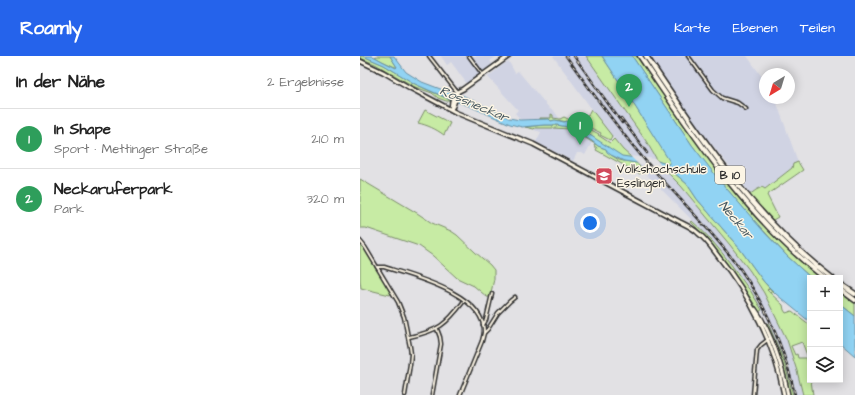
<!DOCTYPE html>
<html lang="de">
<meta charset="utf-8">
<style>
body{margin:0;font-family:"Architects Daughter",sans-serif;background:#f2f2f2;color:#222}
.controls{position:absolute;right:12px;bottom:12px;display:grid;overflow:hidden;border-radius:0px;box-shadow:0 2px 10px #0003}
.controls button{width:36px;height:36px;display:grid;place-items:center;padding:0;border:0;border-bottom:1px solid #e0e0e0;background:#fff;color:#222;font:20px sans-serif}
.compass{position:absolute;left:399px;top:12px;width:36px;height:36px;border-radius:50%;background:#fff;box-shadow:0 2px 10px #0003;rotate:218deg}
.you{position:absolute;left:230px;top:167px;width:14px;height:14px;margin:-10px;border:3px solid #fff;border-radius:50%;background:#1a73e8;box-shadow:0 0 0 6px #1a73e833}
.badge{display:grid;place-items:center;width:26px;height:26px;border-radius:50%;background:#2563eb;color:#fff;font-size:13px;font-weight:700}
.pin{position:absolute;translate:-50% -33px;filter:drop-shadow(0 1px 2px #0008)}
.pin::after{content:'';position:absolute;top:21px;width:14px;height:12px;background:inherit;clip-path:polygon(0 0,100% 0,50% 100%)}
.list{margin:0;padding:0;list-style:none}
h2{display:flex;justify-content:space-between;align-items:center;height:52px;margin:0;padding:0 16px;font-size:17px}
h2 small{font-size:13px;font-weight:400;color:#767676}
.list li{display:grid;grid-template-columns:26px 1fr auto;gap:12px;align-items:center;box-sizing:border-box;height:60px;padding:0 16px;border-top:1px solid #e0e0e0}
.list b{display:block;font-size:15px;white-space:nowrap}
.list p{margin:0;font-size:13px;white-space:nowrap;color:#767676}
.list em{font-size:13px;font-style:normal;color:#767676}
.icon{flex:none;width:22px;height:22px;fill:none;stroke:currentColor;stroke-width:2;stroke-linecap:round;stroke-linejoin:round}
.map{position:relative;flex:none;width:495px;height:339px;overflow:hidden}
header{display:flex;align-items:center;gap:24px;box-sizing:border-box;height:56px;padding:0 20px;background:#2563eb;color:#fff}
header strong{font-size:19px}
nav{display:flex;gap:22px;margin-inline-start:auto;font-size:14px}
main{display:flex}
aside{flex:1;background:#fff}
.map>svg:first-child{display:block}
.built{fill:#d0d3e3}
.green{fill:#c7eba4;stroke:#798b68}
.water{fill:#91d3f3;stroke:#6890a3}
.pier{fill:#e2e1e4}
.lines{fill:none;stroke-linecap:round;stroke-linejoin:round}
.street-casing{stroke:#2b2b2b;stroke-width:5}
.secondary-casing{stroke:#2b2b2b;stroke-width:6}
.highway-casing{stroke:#2b2b2b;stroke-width:7}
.street{stroke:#fcf5e5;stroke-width:2}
.secondary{stroke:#fcf5e5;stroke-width:3}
.highway{stroke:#fcf5e5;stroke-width:4}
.rail-casing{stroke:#2b2b2b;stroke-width:2.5}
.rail{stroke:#fcf5e5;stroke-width:1;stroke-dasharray:3;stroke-linecap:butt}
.labels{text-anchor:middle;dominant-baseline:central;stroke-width:3;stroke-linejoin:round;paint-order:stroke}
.shield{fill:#fcf5e5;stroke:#6a6863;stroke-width:1}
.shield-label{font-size:11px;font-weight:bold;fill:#2b2b2b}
.poi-label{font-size:12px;fill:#2b2b2b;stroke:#fcf5e5;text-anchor:start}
.water-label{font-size:13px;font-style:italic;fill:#44555d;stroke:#fcf5e5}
</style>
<header>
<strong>Roamly</strong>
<nav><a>Karte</a><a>Ebenen</a><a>Teilen</a></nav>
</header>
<main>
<aside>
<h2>In der Nähe<small>2 Ergebnisse</small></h2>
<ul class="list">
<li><span class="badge" style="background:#2e9e5b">1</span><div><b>In Shape</b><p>Sport · Mettinger Straße</p></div><em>210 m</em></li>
<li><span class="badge" style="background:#2e9e5b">2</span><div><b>Neckaruferpark</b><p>Park</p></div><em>320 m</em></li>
</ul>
</aside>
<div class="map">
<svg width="495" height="339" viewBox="0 0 495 339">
<rect width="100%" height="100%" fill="#e2e1e4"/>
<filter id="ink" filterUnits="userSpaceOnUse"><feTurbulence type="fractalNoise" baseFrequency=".025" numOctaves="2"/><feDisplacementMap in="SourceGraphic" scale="8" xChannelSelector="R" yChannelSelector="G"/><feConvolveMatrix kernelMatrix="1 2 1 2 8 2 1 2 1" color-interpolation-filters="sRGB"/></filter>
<g filter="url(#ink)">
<g class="built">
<path d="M81 0H137L130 5 133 9 107 28 91 6 87 9Z"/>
<path d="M193 0H226L286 85 296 102V104L321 130 370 189 390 215 404 237 422 273 433 300 437 315 443 339H433L424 305 407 263 390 234 388 232 369 206 340 172 282 114 280 110 269 98 263 94 231 53V52Z"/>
<path d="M289 0H387L405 25V42H415L438 106 434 108 432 112 405 133 396 134 391 138 340 73Z"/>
<path d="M149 6 155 17 158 15 190 53 194 55 200 63 193 62 191 59V62L161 64 155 57 158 54 128 21 144 8Z"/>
<path d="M184 71 210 73 218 79 219 78 232 86 225 99 222 97H217L213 105 176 86 181 76 174 74 175 72Z"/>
</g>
<g class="green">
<path d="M0 0H3L24 9 55 28 90 44 88 45H86L78 42 72 37 55 31 15 8 0 2Z"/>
<path d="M17 0H30L37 11H35L22 5 15 1Z"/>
<path d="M226 0H242L266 36 311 106 310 108C306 108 299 107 296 103V102L286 85Z"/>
<path d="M272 0H277C321 65 364 131 419 186 432 199 446 210 461 222H451L427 200 390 160 354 118 332 89Z"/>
<path d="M231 53 252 80 250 84 240 79 241 77 223 68Z"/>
<path d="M65 54 90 67 84 79C76 73 67 69 58 67Z"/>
<path d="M191 58 193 59V62L200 63 204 61 220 69 221 68 235 76 239 78 238 79 250 87 254 83 263 94 271 101 270 102 260 100 213 68C208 66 196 63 191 65L189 63H180V62H191Z"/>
<path d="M184 69H197L213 72 217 76 232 85 238 90 246 93 251 99 259 104 264 105 277 107 282 114 280 118 236 94 237 92 234 90 235 88 219 78 218 79 210 73 193 72H175L174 73 165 71Z"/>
<path d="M438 106 443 114 407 139 418 161 413 164 389 139 396 134 402 131 405 133 432 112 433 108Z"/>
<path d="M306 115 310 117 312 115 327 128 337 143 380 193 404 226 413 236 412 237 408 233 407 234 423 249 424 254 426 257 432 255 450 269V302H448L442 286 431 290 435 299 437 298 438 302H446L450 318V324H451L453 339H443L437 315 427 284 404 237 390 215 370 189 321 130Z"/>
<path d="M0 123 57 157 72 167 91 175 97 179 115 196 130 209 134 214V223L130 241H127L114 230 97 222 73 200 59 190 6 172H0Z"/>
<path d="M332 165C354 184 371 208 388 232L390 234 402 254 399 256 398 254C378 223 358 192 331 166Z"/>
<path d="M0 187 4 191 31 236 30 239 1 232 0 224Z"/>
<path d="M480 237 495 247V260L480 248Z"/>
<path d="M408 267 424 305 433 339H429L406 269Z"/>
</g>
<g class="water">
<path d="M3 0H12L15 1 22 5 36 12 37 11 30 0H34L46 16 62 26 91 37 104 40 149 62 160 64 189 63 191 65 195 64 204 66 207 65 213 68 262 100 297 105 307 108H310V106L266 36 242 0H272L332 89 360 125 406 178 427 200 451 222H450V266L416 238 404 226 380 193 337 143 327 128 312 115 302 111 264 105 251 99 247 96 246 93 238 90 232 85 217 76 213 72 197 69H184L162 71 150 68 109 50 89 43 55 28 24 9Z"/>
<path d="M480 248 495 260V300L480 287Z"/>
</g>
<path class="pier" d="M270 100 296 103 305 114 279 109Z"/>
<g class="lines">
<g class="street-casing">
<g id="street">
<path d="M69 0 97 36"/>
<path d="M109 0 123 19"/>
<path d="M328 0 353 34 362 42 378 47 386 53"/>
<path d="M0 185 5 191 38 246 44 261 50 291 51 298 50 308 45 339"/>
<path d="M17 211H24C52 220 126 238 124 277"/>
<path d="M123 269 126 264 132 238"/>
<path d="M49 281C78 275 86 269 104 245"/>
<path d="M72 339 81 288 80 281 77 273"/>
<path d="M100 339 122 285 124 277 128 273 138 257 150 245 155 241"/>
<path d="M393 339 397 294 401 289 410 282"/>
</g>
</g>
<g class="secondary-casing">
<g id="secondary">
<path d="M0 5 23 16 50 32 97 57 173 88 320 166C326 169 333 172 338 177 346 183 352 192 358 200 390 239 415 289 424 339"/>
<path d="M91 53 92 45 95 37 103 33 149 0"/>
<path d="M91 53 93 50 97 38V36"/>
<path d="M395 253C411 275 423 313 428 339"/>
</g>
</g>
<g class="highway-casing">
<g id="highway">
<path d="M280 0C334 80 387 162 465 222"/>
<path d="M286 0C340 80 394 163 472 222"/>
<path d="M480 228 495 238"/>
<path d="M480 233 495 244"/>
</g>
</g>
<use href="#street" class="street"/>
<use href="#secondary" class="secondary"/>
<use href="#highway" class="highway"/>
<g class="rail-casing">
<g id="rail">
<path d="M206 0C231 35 255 69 283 102 315 139 352 174 381 214 407 252 425 294 435 339"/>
<path d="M214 0 262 67"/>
<path d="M261 62 287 97"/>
</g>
</g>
<use href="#rail" class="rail"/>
</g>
</g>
<defs>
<g id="university-square" transform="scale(0.9)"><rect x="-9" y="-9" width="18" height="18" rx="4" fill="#d1495b" stroke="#fcf5e5"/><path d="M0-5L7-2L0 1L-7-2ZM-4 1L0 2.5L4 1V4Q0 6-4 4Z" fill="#fff"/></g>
</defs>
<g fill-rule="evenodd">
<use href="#university-square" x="244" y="120"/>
</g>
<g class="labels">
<rect class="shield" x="355" y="110" width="30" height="18" rx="3"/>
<g class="shield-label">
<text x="370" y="119">B 10</text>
</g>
<g class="poi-label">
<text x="257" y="113">Volkshochschule<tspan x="257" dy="14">Esslingen</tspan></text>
</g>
<g class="water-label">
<text transform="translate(114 48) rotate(23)">Rossneckar</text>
<text transform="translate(376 164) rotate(50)">Neckar</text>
</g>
</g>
</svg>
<div class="controls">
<button>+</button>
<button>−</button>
<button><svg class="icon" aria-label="layers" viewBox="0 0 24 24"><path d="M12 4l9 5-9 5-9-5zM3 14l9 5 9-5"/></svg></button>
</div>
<svg class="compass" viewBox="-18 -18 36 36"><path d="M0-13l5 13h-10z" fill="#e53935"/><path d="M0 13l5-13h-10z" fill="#767676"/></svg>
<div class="you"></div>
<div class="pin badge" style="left:220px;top:89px;background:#2e9e5b">1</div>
<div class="pin badge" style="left:269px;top:51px;background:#2e9e5b">2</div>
</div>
</main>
